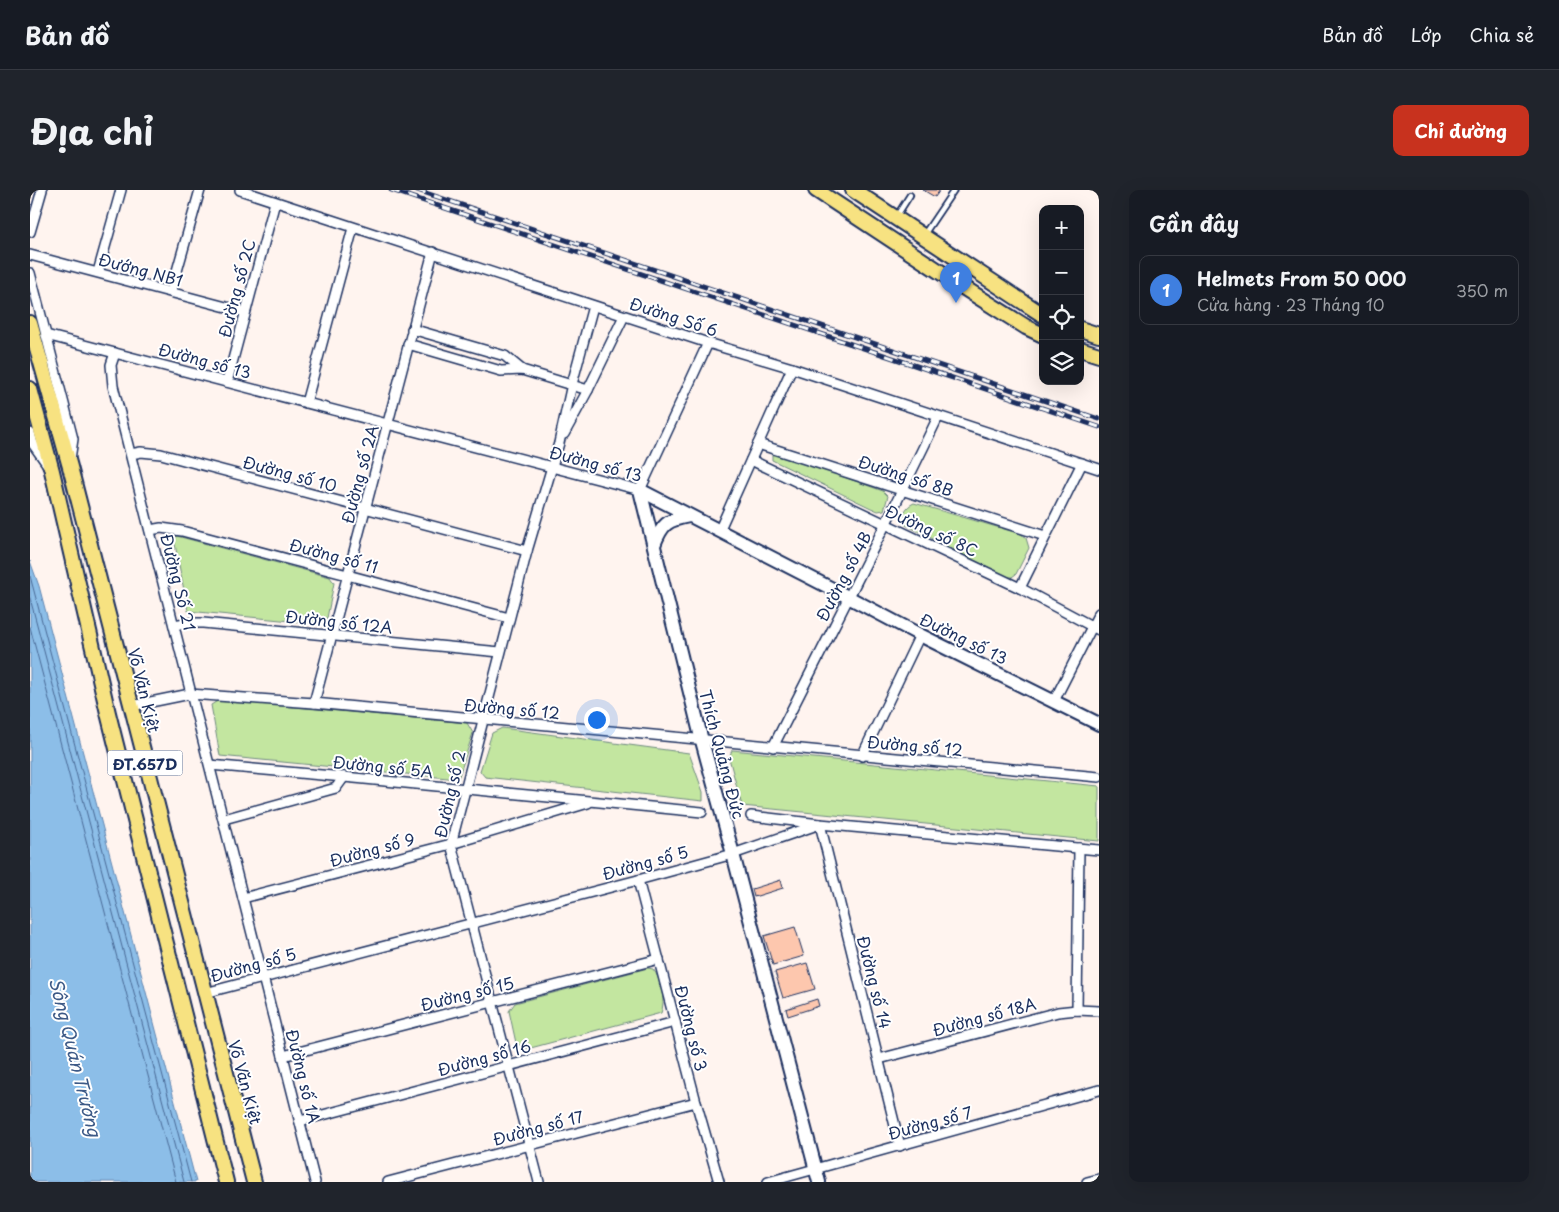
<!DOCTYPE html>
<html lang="vi">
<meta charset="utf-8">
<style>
body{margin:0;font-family:"Playpen Sans",sans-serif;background:#20242c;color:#f1f3f6}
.controls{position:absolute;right:15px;top:15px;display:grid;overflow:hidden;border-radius:10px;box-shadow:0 5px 20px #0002}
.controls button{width:45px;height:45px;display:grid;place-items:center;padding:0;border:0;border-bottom:1px solid #363941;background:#171b24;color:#f1f3f6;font:25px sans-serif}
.you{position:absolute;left:566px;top:529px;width:18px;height:18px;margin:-12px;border:4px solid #fff;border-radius:50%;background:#1a73e8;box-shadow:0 0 0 8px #1a73e833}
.badge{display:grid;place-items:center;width:32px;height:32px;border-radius:50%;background:#c8321e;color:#fff;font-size:16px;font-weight:700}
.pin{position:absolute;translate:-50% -41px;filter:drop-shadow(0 1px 2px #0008)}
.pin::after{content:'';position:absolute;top:26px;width:18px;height:15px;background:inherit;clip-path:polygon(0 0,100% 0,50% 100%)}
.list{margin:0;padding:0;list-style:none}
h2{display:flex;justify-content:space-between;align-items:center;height:65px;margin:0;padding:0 20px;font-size:21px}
h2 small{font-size:16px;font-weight:400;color:#9ea1a6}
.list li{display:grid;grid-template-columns:32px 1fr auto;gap:15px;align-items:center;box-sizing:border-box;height:70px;margin:0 10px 10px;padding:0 10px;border:1px solid #363941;border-radius:10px}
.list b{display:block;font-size:19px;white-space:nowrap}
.list p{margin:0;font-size:16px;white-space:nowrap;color:#9ea1a6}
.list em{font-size:16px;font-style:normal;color:#9ea1a6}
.icon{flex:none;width:28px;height:28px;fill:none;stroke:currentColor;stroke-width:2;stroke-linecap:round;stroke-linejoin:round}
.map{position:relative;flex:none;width:1069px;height:992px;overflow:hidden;border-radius:10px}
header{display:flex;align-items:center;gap:30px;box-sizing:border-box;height:70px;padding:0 25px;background:#171b24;border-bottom:1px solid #363941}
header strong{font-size:24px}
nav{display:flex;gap:28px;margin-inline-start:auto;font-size:18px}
.intro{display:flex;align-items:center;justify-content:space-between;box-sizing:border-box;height:120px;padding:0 30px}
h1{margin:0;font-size:35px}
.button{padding:12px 22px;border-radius:10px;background:#c8321e;color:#fff;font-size:18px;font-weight:700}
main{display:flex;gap:30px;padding:0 30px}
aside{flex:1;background:#171b24;border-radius:10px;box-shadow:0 5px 20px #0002}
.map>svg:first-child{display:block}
.green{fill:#c3e6a0;stroke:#6f8a7f}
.water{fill:#8cbee8;stroke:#5f85b1}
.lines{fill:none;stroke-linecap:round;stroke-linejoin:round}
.shore{stroke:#486895;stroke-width:1}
.building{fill:#fdc7ae;stroke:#1b2f5e}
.lane-casing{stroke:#1b2f5e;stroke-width:8}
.street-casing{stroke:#1b2f5e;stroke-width:12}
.secondary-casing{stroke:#1b2f5e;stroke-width:16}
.primary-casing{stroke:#1b2f5e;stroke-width:18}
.lane{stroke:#fff;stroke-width:4.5}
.street{stroke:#fff;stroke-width:9}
.secondary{stroke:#fff;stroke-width:12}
.primary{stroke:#f7e281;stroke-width:14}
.rail-casing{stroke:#1b2f5e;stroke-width:5}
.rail{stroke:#fff;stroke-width:3;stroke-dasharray:9;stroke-linecap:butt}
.labels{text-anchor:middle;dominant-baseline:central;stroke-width:4;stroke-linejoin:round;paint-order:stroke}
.shield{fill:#fff;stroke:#5f6d8e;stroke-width:1}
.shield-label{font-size:15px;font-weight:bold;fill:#1b2f5e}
.street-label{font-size:16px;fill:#1b2f5e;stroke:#fff}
.water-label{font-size:18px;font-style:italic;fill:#3d5a87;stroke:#fff}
</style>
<header>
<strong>Bản đồ</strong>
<nav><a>Bản đồ</a><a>Lớp</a><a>Chia sẻ</a></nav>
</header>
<div class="intro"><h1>Địa chỉ</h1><a class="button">Chỉ đường</a></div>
<main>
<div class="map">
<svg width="1069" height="992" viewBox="0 0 1069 992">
<rect width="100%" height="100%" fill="#fff4ef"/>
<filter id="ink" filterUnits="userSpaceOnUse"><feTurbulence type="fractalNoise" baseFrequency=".02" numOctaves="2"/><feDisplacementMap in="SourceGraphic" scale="10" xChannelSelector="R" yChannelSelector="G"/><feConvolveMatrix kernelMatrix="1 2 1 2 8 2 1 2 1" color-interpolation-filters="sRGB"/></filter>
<g filter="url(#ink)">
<g class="green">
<path d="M744 264H750L853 301 858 306 854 320 848 321 841 318 742 270V265Z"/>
<path d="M884 313 991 344 996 348 999 358 986 384 982 387H977L876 335C871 325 875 317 884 313Z"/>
<path d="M147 346 300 387 304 393 297 428 292 434 158 421 144 349Z"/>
<path d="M189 510 437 533 443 543 428 589 190 566 181 515Z"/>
<path d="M472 538 659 563 673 602V611L455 587 450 581 462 543Z"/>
<path d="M702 560 1069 596V651L712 616 699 568Z"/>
<path d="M618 778 623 779C631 789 636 811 631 823L497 859 486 853 479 821 485 813Z"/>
</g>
<path class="water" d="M0 371 9 396 166 992H0Z"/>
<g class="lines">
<g class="shore">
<path d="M0 386 161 992"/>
<path d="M0 408 154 992"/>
<path d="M0 437 146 992"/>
</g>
</g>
<g class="building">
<path d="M893 0H910L905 7Z"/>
<path d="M751 690 753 698 724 707 722 699Z"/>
<path d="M765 737 774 766 743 775 734 746Z"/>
<path d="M777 773 785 799 753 808 745 782Z"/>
<path d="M787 809 789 816 758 826 756 819Z"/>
</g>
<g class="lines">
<g class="lane-casing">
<g id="lane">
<path d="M866 27 880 5"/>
<path d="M895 43 924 0"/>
</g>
</g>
<g class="street-casing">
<g id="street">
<path d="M210 0 678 153 762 178 1069 279"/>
<path d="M0 42 12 0"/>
<path d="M0 65 215 122"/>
<path d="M68 82 91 0"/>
<path d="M0 83 43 249 40 269"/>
<path d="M141 102 170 0"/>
<path d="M382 139 475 166 492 180"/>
<path d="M16 145 610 300 678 153"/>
<path d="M378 154 471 181 492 180 558 200"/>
<path d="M85 163 81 175 83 196 285 992"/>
<path d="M197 192 245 12"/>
<path d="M276 213 323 38"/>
<path d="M0 243 3 254 17 274"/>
<path d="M534 244 558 200 594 126"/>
<path d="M728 254 1015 346"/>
<path d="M101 264 111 262 131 264 497 361"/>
<path d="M721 270 990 398 1069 440"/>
<path d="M120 340 131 338 152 341 479 428"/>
<path d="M689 341 762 178"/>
<path d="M990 398 1052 273"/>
<path d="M144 435 155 433H173L470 462"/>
<path d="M1024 511 1069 423"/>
<path d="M284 513 403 62"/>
<path d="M101 516 160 504 284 513 1069 587"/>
<path d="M743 557C798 447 855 338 908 227"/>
<path d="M832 566 890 445"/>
<path d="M180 575 314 587 672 622"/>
<path d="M721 626 790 634 1069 660"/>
<path d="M194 629 306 598 314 587"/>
<path d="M790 634 870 956"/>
<path d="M608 690 666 912 689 992"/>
<path d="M213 708 421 654 558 613"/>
<path d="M175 803 608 690 703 664 790 634"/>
<path d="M1047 820 1049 658"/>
<path d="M253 866 629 769"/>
<path d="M849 869 1028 822 1047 820 1069 821"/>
<path d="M270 931 645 832"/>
<path d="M358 992 666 912"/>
<path d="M509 992 421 654 497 361 529 253 542 194 563 116"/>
<path d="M738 992 1069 900"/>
<path d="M1057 992 1069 989"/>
</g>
</g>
<g class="secondary-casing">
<g id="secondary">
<path d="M610 300 672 551 703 664 789 992"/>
<path d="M610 300 818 407 890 445 1069 534"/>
<path d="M624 355C632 334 637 330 659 326"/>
</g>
</g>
<g class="primary-casing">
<g id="primary">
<path d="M786 0 939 101 996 137 1013 145"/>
<path d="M823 0 1013 125"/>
<path d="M0 133 40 277 224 992"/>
<path d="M1050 139 1069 145"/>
<path d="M1050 159 1069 165"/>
<path d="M0 199 22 281 78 523 196 992"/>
</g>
</g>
<use href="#lane" class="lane"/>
<use href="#street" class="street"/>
<use href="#secondary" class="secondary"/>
<use href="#primary" class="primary"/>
<g class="rail-casing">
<g id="rail">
<path d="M361 0 1069 237"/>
<path d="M387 0 1069 229"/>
</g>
</g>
<use href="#rail" class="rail"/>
</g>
</g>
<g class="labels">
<rect class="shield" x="77.5" y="560.5" width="75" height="25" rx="4"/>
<g class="shield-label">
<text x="115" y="573">ĐT.657D</text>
</g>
<g class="street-label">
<text transform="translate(111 79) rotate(15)">Đướng NB1</text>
<text transform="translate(206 98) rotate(-75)">Đường số 2C</text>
<text transform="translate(644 126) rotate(18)">Đường Số 6</text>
<text transform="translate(175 170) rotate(15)">Đường số 13</text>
<text transform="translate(566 273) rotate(15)">Đường số 13</text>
<text transform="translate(260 283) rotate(15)">Đường số 10</text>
<text transform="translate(329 284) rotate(-75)">Đường số 2A</text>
<text transform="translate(876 285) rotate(18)">Đường số 8B</text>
<text transform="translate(902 340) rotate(25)">Đường số 8C</text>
<text transform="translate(304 365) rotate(15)">Đường số 11</text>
<text transform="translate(813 386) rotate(-62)">Đường số 4B</text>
<text transform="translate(149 392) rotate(76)">Đường Số 21</text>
<text transform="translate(309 431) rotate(6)">Đường số 12A</text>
<text transform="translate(934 448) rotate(26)">Đường số 13</text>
<text transform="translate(115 500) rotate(76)">Võ Văn Kiệt</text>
<text transform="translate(482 518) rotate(5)">Đường số 12</text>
<text transform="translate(885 555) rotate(5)">Đường số 12</text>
<text transform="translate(693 564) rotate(75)">Thích Quảng Đức</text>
<text transform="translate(353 576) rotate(6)">Đường số 5A</text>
<text transform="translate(419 604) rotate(-77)">Đường số 2</text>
<text transform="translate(342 659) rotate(-15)">Đường số 9</text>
<text transform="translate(615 672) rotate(-15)">Đường số 5</text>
<text transform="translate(223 774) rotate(-15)">Đường số 5</text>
<text transform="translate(845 792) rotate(76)">Đường số 14</text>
<text transform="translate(437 803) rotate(-14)">Đường số 15</text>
<text transform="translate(954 826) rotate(-15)">Đường số 18A</text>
<text transform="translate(662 838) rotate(76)">Đường số 3</text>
<text transform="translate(454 867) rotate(-15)">Đường số 16</text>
<text transform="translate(274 886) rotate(76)">Đường số 1A</text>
<text transform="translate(216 892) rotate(75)">Võ Văn Kiệt</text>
<text transform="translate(900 932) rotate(-15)">Đường số 7</text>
<text transform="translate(508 937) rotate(-15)">Đường số 17</text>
</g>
<g class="water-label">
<text transform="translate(46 867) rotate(76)">Sông Quán Trường</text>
</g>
</g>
</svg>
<div class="controls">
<button>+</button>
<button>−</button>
<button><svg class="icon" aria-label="locate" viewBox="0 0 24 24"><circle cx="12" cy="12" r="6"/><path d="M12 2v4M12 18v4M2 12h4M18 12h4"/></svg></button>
<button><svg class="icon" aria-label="layers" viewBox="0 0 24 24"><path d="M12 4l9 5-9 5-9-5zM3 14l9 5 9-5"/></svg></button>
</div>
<div class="you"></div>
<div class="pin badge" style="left:926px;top:113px;background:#3f7fe0">1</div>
</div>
<aside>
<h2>Gần đây<small></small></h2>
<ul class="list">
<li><span class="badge" style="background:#3f7fe0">1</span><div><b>Helmets From 50 000</b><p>Cửa hàng · 23 Tháng 10</p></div><em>350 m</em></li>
</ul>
</aside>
</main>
